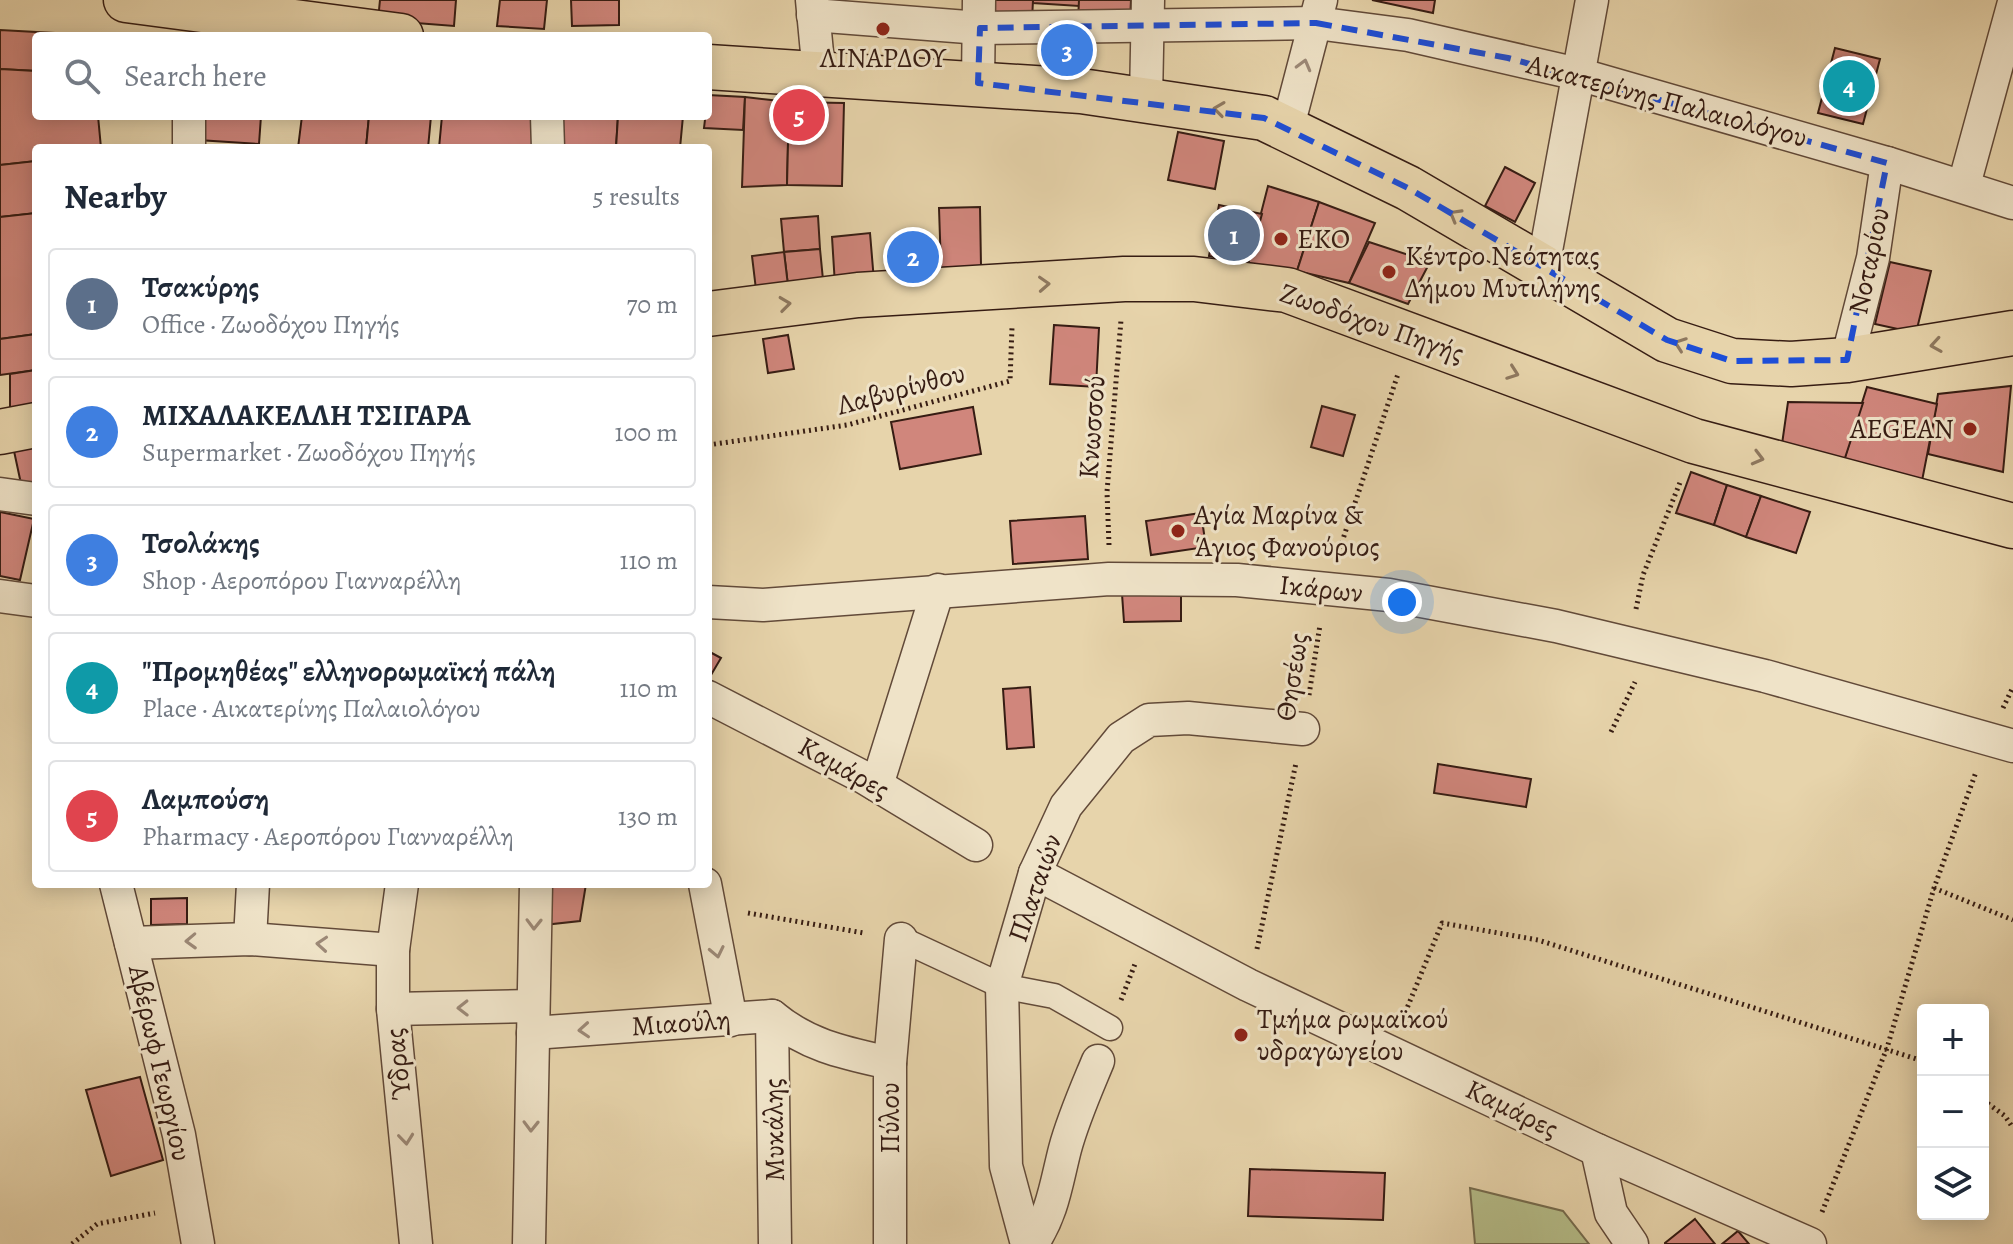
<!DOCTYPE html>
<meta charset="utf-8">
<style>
body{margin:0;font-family:Alegreya,serif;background:#f6f6f7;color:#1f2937}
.controls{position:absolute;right:24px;bottom:24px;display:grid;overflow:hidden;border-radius:8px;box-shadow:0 4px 20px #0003}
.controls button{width:72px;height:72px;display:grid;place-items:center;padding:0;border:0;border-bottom:2px solid #e0e1e3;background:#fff;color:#1f2937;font:40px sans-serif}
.you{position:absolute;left:1402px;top:602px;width:28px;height:28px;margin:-20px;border:6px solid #fff;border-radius:50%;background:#1a73e8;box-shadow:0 0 0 12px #1a73e833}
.badge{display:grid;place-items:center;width:52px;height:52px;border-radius:50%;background:#8f2418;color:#fff;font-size:26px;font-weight:700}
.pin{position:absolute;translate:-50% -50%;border:4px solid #fff;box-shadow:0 2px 8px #0006}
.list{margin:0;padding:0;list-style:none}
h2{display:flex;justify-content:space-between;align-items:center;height:104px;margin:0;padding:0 32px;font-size:34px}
h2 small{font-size:26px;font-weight:400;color:#747a83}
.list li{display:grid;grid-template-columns:52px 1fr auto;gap:24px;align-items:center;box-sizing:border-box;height:112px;margin:0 16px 16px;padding:0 16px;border:2px solid #e0e1e3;border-radius:8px}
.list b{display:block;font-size:30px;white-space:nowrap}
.list p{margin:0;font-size:26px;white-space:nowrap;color:#747a83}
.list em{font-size:26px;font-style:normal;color:#747a83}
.icon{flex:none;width:44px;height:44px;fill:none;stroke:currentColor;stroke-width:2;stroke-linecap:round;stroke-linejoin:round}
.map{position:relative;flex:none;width:2013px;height:1244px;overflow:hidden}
.search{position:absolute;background:#fff;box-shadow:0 4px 20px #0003;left:32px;top:32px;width:680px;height:88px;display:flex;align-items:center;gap:20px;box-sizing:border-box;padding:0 28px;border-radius:8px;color:#747a83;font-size:30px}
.panel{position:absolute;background:#fff;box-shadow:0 4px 20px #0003;left:32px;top:144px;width:680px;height:744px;border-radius:8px}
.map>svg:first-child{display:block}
.green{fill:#b5bd89;stroke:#766c4e;stroke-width:2}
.building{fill:#d0867c;stroke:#361c13;stroke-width:2}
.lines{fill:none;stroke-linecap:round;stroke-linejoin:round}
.pedestrian-casing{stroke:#624a39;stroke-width:27}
.minor-casing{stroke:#624a39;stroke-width:35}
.primary-casing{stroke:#361c13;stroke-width:47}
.path{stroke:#361c13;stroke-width:5;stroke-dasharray:2 4;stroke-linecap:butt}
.pedestrian{stroke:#efe3c8;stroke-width:24}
.minor{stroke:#efe3c8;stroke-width:32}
.primary{stroke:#e7d4ab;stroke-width:44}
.oneway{stroke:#9c8977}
.oneway2{stroke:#8e785f}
.marked{fill:none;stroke:#1d4ed8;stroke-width:6;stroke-dasharray:16 10;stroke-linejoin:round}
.poi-dot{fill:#8f2418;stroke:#efe3c8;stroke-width:3}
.labels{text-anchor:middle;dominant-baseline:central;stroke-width:6;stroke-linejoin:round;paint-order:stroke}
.poi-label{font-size:28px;fill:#361c13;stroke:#efe3c8;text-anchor:start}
.street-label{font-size:28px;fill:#361c13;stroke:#efe3c8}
</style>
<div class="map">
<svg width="2013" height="1244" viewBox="0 0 2013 1244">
<rect width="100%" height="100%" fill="#e7d4ab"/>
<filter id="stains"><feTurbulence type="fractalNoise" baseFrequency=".0025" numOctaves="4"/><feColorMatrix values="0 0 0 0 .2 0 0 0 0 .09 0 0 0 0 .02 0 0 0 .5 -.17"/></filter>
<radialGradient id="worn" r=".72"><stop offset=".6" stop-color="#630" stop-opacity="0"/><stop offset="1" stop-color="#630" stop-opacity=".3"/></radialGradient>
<path class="green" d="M1470 1188 1563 1211 1589 1244H1475Z"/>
<g class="building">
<path d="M380 0H456L454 26 378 20Z"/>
<path d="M500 0H547L544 29 497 26Z"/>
<path d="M571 0H619V25L572 26Z"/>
<path d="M987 0H1033L1032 21 986 20Z"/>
<path d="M1033 0H1079V6L1033 3Z"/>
<path d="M1079 0H1131L1130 21H1078Z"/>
<path d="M1372 0H1435L1433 13Z"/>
<path d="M0 30 72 34 71 36H36V71L0 69Z"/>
<path d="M1835 48 1880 59 1863 124 1818 113Z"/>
<path d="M0 69 36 71V116H98L101 148H36V161L0 165Z"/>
<path d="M708 95 745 97 743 130 704 128Z"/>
<path d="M745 97 789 102 787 185 742 187Z"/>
<path d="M789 102 844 103 842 186 787 185Z"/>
<path d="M200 116H261L259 144 198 140Z"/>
<path d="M302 116H369L366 148H298Z"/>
<path d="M369 116H431L428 148H366Z"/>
<path d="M442 116H537L533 148H439Z"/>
<path d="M557 116H618L616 148H556Z"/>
<path d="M618 116H683L680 148H616Z"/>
<path d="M1178 132 1224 141 1215 189 1168 180Z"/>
<path d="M36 161V213L0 217V165Z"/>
<path d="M1505 167 1535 183 1515 222 1485 206Z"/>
<path d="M1268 186 1319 202 1297 271 1248 264Z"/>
<path d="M1319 202 1375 223 1349 283 1297 271Z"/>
<path d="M1219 205 1262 214 1248 264 1209 256Z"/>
<path d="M980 207 981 266 941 268 939 208Z"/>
<path d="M36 213V334L0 339V217Z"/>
<path d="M818 216 820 249 784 252 781 219Z"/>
<path d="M870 233 874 281 835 285 832 237Z"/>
<path d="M1369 242 1430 262 1408 304 1349 283Z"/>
<path d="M927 243 930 274 901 276 899 245Z"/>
<path d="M820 249 824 290 789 294 784 252Z"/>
<path d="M784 252 789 294 757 298 752 256Z"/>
<path d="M1890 262 1931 271 1916 333 1875 324Z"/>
<path d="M1054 325 1099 328 1096 387 1050 384Z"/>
<path d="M36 334V370L0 375V339Z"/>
<path d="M788 335 794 369 768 373 763 339Z"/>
<path d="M36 370V414L10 418V374Z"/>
<path d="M2011 386 2003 472 1928 454 1938 394Z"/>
<path d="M1867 387 1937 404 1921 486 1844 460Z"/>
<path d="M1788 402 1863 403 1842 467 1781 451Z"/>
<path d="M1322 406 1355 415 1343 456 1311 447Z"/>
<path d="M973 407 981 454 900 469 891 422Z"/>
<path d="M36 446V491L23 493 14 451Z"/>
<path d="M1691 472 1727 485 1714 525 1676 513Z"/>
<path d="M1727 485 1761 496 1746 537 1714 525Z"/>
<path d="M1761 496 1810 512 1796 553 1746 537Z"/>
<path d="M0 512 34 519 20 580 0 576Z"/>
<path d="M1201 513 1206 547 1151 555 1146 521Z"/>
<path d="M1085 516 1088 559 1013 564 1010 521Z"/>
<path d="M1181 592V621L1124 622 1122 594Z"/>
<path d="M708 651 721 658 708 680Z"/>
<path d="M1030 687 1034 747 1007 749 1003 689Z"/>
<path d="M1438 764 1531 779 1526 807 1434 793Z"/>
<path d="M544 884H586L580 921 534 926Z"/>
<path d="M187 898V924L151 925V899Z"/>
<path d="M140 1077 163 1160 111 1176 86 1090Z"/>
<path d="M1250 1169 1385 1173 1383 1220 1248 1216Z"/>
<path d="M1695 1219 1715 1244H1665V1243Z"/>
<path d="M1738 1231 1749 1244H1722Z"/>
</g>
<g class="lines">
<g class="pedestrian-casing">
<path id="pedestrian" d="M901 939 1002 986 1054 996 1110 1028"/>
</g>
<g class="minor-casing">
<g id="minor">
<path d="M812 0 819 74"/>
<path d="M813 15 980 28 1316 23 1408 35 1578 74 1887 163 2013 203"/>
<path d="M978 83 979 0"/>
<path d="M1146 99 1148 0"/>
<path d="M547 116 548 148"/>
<path d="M1287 130 1321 0"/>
<path d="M189 148V116"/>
<path d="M1964 185 2013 6"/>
<path d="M1543 267 1592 0"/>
<path d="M1847 360 1873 258 1887 163"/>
<path d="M0 494 36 499"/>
<path d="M0 596 36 601"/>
<path d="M708 602 763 605 1109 579 1237 580 1389 595 1556 626 1765 676 2013 746"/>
<path d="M708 697 865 778 976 845"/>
<path d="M877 785 938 590"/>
<path d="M1035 873 1248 985 1597 1150 1810 1244"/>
<path d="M116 884 179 1135 198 1244"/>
<path d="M402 884 393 950V1009L416 1244"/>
<path d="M705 884 731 1020"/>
<path d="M250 939 253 884"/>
<path d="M131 943 250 939 393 950"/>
<path d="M393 1009 533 1006"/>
<path d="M772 1016 775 1244"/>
<path d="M533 1033 772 1016C808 1046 845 1053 890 1063V1244"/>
<path d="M890 1063 901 939"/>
<path d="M1597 1150 1611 1213 1632 1244"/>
<path d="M529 1244 536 884"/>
<path d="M1027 1244 1006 1166 1002 986 1035 873 1066 806 1121 738 1149 720 1188 718 1303 729"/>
<path d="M1032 1244C1053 1213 1056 1184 1065 1149 1073 1119 1086 1090 1098 1061"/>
</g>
</g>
<g class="primary-casing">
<g id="primary">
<path d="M126 0 401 36"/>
<path d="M708 67 1081 91 1264 118 1408 188 1667 340 1732 361 1791 364 1847 360 2013 333"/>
<path d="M708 314 858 295 1124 279H1194L1287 290 1694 441 2013 526"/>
<path d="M0 432 36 425"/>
</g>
</g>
<g class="path">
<path d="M708 445 847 425 1010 381 1012 327"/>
<path d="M1109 545 1107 492 1121 320"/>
<path d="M1338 554 1398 374"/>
<path d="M1636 609 1643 575 1681 480"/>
<path d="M1309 695 1320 625"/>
<path d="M2003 708 2013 687"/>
<path d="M1611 732 1635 682"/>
<path d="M1934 888 2013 920"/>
<path d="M748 913 864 933"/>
<path d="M1257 949 1296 763"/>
<path d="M1121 1000 1135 964"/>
<path d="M1403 1018 1442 923 1538 940 1923 1061"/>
<path d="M1983 1100 2005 1116 2013 1128"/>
<path d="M1822 1212 1887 1048 1934 888 1976 772"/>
<path d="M72 1244 97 1224 155 1213"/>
</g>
<use href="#pedestrian" class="pedestrian"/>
<use href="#minor" class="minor"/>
<use href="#primary" class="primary"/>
</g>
<defs><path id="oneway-chevron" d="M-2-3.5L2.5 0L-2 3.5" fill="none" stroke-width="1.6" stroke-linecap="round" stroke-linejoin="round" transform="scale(2)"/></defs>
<g class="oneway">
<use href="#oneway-chevron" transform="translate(1304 65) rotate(-75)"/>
<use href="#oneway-chevron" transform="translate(534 924) rotate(91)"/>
<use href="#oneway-chevron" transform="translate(191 941) rotate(178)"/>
<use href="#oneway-chevron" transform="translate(322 944) rotate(-176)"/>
<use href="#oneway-chevron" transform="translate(717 952) rotate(78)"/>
<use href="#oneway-chevron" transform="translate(463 1008) rotate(179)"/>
<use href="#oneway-chevron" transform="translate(584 1030) rotate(176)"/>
<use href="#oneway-chevron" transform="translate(531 1126) rotate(91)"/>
<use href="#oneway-chevron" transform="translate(406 1139) rotate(84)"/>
</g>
<g class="oneway2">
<use href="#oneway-chevron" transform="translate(1219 109) rotate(-172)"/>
<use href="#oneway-chevron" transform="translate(1455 215) rotate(-150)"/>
<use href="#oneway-chevron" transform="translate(1044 284) rotate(-3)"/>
<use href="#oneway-chevron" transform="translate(785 304) rotate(-7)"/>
<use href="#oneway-chevron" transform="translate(1680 344) rotate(-160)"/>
<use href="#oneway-chevron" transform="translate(1936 345) rotate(171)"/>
<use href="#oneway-chevron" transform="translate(1513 373) rotate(20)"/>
<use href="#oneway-chevron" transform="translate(1758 458) rotate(15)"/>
</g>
<path class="marked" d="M1316 23 1508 58 1887 163 1847 360 1732 361 1667 340 1408 188 1264 118 978 83 980 28Z"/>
<g class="poi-dot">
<circle cx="883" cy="29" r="8"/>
<circle cx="1281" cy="239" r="8"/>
<circle cx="1389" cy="272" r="8"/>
<circle cx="1970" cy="429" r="8"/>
<circle cx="1178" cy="531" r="8"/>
<circle cx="1241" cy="1035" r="8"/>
</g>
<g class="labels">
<g class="poi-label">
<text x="883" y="58" text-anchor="middle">ΛΙΝΑΡΔΟΥ</text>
<text x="1297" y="239">EKO</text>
<text x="1405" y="256">Κέντρο Νεότητας<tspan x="1405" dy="32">Δήμου Μυτιλήνης</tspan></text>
<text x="1954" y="429" text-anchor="end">AEGEAN</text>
<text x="1194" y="515">Αγία Μαρίνα &amp;<tspan x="1194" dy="32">Άγιος Φανούριος</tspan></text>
<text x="1257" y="1019">Τμήμα ρωμαϊκού<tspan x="1257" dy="32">υδραγωγείου</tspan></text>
</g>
<g class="street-label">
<text transform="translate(1667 101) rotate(15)">Αικατερίνης Παλαιολόγου</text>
<text transform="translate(1869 261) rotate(-78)">Νοταρίου</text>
<text transform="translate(1372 323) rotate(19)">Ζωοδόχου Πηγής</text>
<text transform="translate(901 389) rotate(-15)">Λαβυρίνθου</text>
<text transform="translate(1092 427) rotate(-86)">Κνωσσού</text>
<text transform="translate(1321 589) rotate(6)">Ικάρων</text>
<text transform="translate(1292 677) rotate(-81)">Θησέως</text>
<text transform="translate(844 768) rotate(29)">Καμάρες</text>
<text transform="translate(1035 888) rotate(-71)">Πλαταιών</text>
<text transform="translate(681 1023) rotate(-4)">Μιαούλη</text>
<text transform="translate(160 1063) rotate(77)">Αβέρωφ Γεωργίου</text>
<text transform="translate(398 1064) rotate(-96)">Ύδρας</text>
<text transform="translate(1512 1109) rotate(26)">Καμάρες</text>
<text transform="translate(890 1118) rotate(-90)">Πύλου</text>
<text transform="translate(774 1130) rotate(-91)">Μυκάλης</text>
</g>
</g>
<rect width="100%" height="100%" filter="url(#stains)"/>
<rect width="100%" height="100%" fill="url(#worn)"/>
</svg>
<div class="controls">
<button>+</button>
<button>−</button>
<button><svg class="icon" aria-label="layers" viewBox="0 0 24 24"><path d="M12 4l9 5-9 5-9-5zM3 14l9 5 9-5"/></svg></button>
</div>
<div class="you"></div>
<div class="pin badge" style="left:1234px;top:235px;background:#5c6f8a">1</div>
<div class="pin badge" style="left:913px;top:257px;background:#3f7fe0">2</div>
<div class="pin badge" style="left:1067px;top:50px;background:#3f7fe0">3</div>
<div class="pin badge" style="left:1849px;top:86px;background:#0f9aa8">4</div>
<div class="pin badge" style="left:799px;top:115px;background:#e0444e">5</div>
<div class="search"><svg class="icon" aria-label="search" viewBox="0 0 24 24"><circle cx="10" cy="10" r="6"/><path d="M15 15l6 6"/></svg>Search here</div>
<section class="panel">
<h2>Nearby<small>5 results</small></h2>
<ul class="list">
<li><span class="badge" style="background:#5c6f8a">1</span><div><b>Τσακύρης</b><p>Office · Ζωοδόχου Πηγής</p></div><em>70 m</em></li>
<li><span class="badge" style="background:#3f7fe0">2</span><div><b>ΜΙΧΑΛΑΚΕΛΛΗ ΤΣΙΓΑΡΑ</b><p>Supermarket · Ζωοδόχου Πηγής</p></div><em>100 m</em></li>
<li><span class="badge" style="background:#3f7fe0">3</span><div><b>Τσολάκης</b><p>Shop · Αεροπόρου Γιανναρέλλη</p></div><em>110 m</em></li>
<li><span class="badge" style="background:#0f9aa8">4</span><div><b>&quot;Προμηθέας&quot; ελληνορωμαϊκή πάλη</b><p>Place · Αικατερίνης Παλαιολόγου</p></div><em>110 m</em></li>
<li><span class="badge" style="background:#e0444e">5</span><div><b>Λαμπούση</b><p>Pharmacy · Αεροπόρου Γιανναρέλλη</p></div><em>130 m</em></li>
</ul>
</section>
</div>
